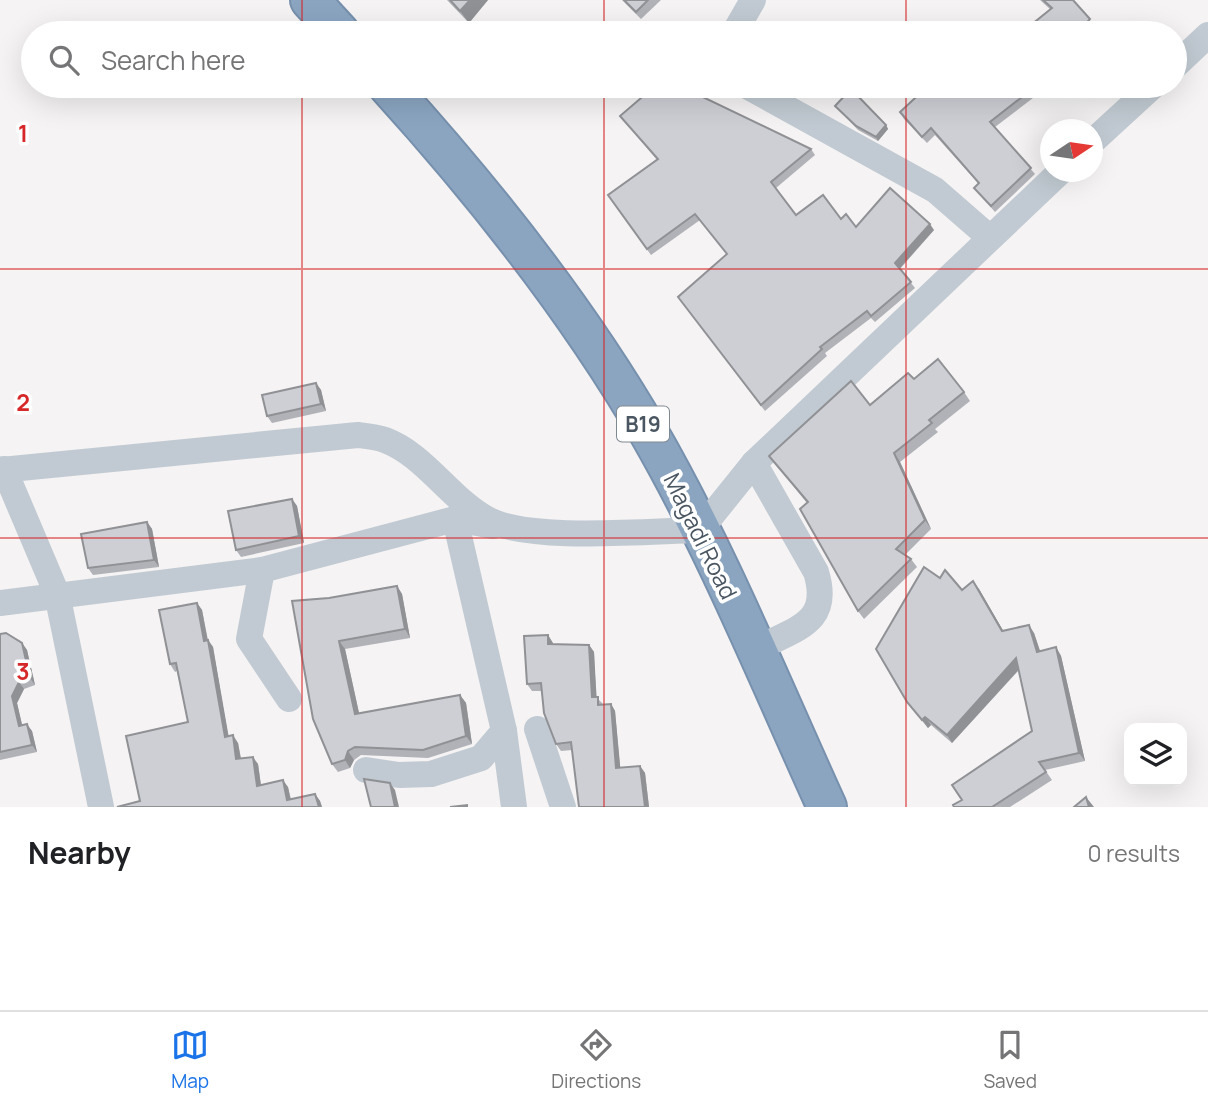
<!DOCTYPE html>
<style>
body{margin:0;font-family:Manrope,sans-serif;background:#f6f6f6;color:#202124}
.controls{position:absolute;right:21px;bottom:21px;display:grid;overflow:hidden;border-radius:14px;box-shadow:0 7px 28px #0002}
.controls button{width:63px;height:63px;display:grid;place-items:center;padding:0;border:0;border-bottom:2px solid #e0e0e0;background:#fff;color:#202124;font:35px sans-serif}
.compass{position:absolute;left:1040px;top:119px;width:63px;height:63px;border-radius:50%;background:#fff;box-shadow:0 7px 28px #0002;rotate:77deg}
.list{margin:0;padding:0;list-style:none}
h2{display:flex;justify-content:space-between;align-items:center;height:91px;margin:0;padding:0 28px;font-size:30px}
h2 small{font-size:23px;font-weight:400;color:#757577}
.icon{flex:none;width:38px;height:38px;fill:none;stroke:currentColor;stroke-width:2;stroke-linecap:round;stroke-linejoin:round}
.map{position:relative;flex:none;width:1208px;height:807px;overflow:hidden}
.search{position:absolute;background:#fff;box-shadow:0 7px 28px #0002;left:21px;right:21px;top:21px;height:77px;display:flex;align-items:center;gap:18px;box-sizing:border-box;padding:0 24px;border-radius:38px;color:#757577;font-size:26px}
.sheet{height:203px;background:#fff}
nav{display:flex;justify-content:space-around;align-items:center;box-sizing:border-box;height:98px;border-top:2px solid #e0e0e0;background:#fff;font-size:19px;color:#757577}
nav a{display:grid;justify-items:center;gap:4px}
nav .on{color:#1a73e8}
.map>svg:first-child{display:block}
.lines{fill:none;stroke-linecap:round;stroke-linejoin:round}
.highway-casing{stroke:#7690ad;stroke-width:42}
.street{stroke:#c1cad2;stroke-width:26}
.highway{stroke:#8ba5c1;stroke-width:38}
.wall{fill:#b0b2b7}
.shaded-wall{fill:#909195}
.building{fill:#cdcfd5;stroke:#909195;stroke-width:2}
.grid{fill:none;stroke:#d62828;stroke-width:2;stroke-opacity:0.55}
.labels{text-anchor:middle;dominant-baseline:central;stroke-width:7;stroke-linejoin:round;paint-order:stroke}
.shield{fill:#fff;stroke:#808990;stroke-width:2}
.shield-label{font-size:21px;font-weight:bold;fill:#4a5661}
.street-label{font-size:23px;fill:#4a5661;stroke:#fff}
.grid-label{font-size:23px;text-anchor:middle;font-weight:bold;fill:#d62828;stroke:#fff;stroke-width:7;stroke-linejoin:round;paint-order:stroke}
</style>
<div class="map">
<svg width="1208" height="807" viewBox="0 0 1208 807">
<rect width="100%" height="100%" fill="#f5f3f3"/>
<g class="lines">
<g class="highway-casing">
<g id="highway">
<path d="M310 0 340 33"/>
<path d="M388 86C485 193 576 307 649 433 718 553 770 682 827 807"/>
</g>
</g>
<g class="street">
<path d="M734 33 753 0"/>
<path d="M1175 66 1208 35"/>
<path d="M747 86 935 190 989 237"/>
<path d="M1092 142 1153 86"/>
<path d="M754 463 816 572C832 624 795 628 755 650"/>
<path d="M4 469 57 594 101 807"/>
<path d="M0 470 358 435C367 436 377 437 385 440 425 455 450 499 487 519 528 542 649 531 700 530L754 463 1060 172"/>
<path d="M455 519 504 731 514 807"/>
<path d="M262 570 249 639 289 699"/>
<path d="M0 603 262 570 455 519 493 526"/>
<path d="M537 729 563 807"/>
<path d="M366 770 399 775 431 774 481 758 504 731"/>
</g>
<use href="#highway" class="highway"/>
</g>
<g class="wall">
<path d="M447 0H488L469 23Z"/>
<path d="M622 0H661L641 19Z"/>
<path d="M1040 0H1073L1094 26 1088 32 1051 10Z"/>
<path d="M928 86H1044L1046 88 995 127 1035 174 995 212 974 188 979 184 935 135 927 143 904 119 900 112Z"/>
<path d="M835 106 886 125 888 129 878 141 858 130Z"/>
<path d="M620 116 811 149 815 155 776 188 796 215 841 219 856 227 934 230 900 269 915 288 875 322 871 318 825 353 827 356 765 411 678 297 727 254 700 220 651 255 608 195 657 160Z"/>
<path d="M914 379 964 392 970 401 935 429 938 432 900 462 931 529 905 555 911 559 917 567 864 619 858 611 807 503 769 456 870 405Z"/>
<path d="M316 383 321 390 326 411 272 423 267 416Z"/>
<path d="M292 499 297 506 304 543 241 557 236 550Z"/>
<path d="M147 522 152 529 159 567 93 575 88 568Z"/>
<path d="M397 586 402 594 410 638 345 649 359 713 460 695 466 703 472 744 428 758 361 755 354 760 350 768 338 772 332 764 329 598Z"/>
<path d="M979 589 1003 631 1034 633 1040 651 1056 647 1061 656 1085 761 1045 770 1052 780 1010 807H954L1032 731 1019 670 952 743 931 725 928 728 907 702 962 590Z"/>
<path d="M197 603 202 610 208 640 213 647 228 736 238 743 241 758 258 764 261 785 288 787 291 799 315 794 320 801 322 807H117L140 801 188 722 177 671 175 672 170 664Z"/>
<path d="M0 634 22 643 27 650 35 685 24 689 17 703 22 725 32 731 37 752 0 760Z"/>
<path d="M548 635 553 644 589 645 594 652 596 697 603 704H611L615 711 620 768 640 766 645 773 649 807 572 750 561 751 556 744 542 691H532L527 684Z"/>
</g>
<g class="shaded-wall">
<path d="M470 0H488L469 23 460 11Z"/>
<path d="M886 125 888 129 878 141 876 137Z"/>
<path d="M930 224 934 230 899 269 895 263Z"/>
<path d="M316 383 321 390 326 411 321 404Z"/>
<path d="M894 453 900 462 931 529 925 520Z"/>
<path d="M292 499 297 506 304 543 299 536Z"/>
<path d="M147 522 152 529 159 567 154 560Z"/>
<path d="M973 581 979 589 1008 639 1002 631Z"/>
<path d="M397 586 402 594 410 638 405 629Z"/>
<path d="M197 603 202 610 209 648 204 641Z"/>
<path d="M1029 625 1034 633 1043 660 1037 652Z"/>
<path d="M548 635 553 643V651L548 644Z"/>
<path d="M208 640 213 647 230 744 225 737Z"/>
<path d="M339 641 345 649 361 722 355 714Z"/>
<path d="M22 643 27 650 35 685 30 678Z"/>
<path d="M589 645 594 652 597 704 592 697Z"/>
<path d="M1056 647 1061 656 1085 761 1079 753Z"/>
<path d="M1016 658 1022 666 952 743 947 735Z"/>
<path d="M19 682 24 689 17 703 24 733 19 726 12 696Z"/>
<path d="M460 695 466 703 472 744 466 736Z"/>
<path d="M611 704 615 711 621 775 616 768Z"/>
<path d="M925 717 931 725 928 728 922 720Z"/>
<path d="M27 724 32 731 37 752 32 745Z"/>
<path d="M233 735 238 743 242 766 236 759Z"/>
<path d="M348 751 354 760 350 768 345 760Z"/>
<path d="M253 757 258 764 262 793 257 786Z"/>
<path d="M640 766 645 773 649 807H645Z"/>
<path d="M283 780 288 787 292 807 287 800Z"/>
<path d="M390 783 395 790 399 807H395Z"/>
<path d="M315 794 320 801 322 807H319Z"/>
<path d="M1086 797 1094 807H1089Z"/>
</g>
<g class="building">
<path d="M450 0H470L460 11Z"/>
<path d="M624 0H648L636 12Z"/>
<path d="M1043 0H1073L1090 19 1083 27 1088 33H1021L1052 8Z"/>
<path d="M655 86H680L811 149 771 182 796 215 823 195 841 219 846 214 856 227 890 188 930 224 895 263 911 282 871 316 867 311 820 347 822 349 761 405 678 297 727 254 695 214 647 249 608 195 658 159 620 116Z"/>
<path d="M928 86H1036L990 122 1031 168 991 206 974 188 979 183 931 128 922 137 900 112Z"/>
<path d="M851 89 886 125 876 137 856 126 835 106Z"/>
<path d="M938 359 964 392 929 420 932 423 894 453 925 520 896 549 911 559 858 611 800 509 808 502 769 456 851 381 870 405 908 373 914 379Z"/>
<path d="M316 383 321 404 267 416 262 395Z"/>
<path d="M292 499 299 536 236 550 228 511Z"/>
<path d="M147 522 154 560 88 568 81 534Z"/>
<path d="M924 567 940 578 945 570 962 590 973 581 1002 631 1029 625 1037 652 1056 647 1079 753 1039 762 1046 772 992 807H954L953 805 962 800 952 785 1032 731 1016 658 947 735 925 717 922 720 907 702 876 649Z"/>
<path d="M397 586 405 629 339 641 355 714 460 695 466 736 423 750 355 747 348 751 345 760 332 764 313 719 292 601 329 598Z"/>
<path d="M197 603 204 641 208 640 225 737 233 735 236 759 253 757 257 786 283 780 287 800 315 794 319 807H117L140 801 126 736 188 722 176 663 170 664 159 610Z"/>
<path d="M6 633 22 643 30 678 19 682 12 696 19 726 27 724 32 745 0 752V634Z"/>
<path d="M548 635V644L589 645 592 697H598V705L611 704 616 768 640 766 645 807H579L571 742 556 744 544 713 541 683 527 684 524 636Z"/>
<path d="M364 779 390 783 395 807H371Z"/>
<path d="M1086 797 1089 807H1074Z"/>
<path d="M467 805V807H450Z"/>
</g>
<path class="grid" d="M302 0V33M604 0V33M906 0V33M302 86V807M604 86V807M906 86V807M0 269H1208M0 538H1208"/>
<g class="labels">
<rect class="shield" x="617" y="406.5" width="52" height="35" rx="5"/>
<g class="shield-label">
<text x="643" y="424">B19</text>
</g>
<g class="street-label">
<text transform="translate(701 536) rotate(64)">Magadi Road</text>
</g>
</g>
<g class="grid-label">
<text x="23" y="142">1</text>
<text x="23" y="411">2</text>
<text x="23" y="680">3</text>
</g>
</svg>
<div class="controls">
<button><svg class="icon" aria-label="layers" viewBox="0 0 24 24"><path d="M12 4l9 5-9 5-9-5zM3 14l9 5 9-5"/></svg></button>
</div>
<svg class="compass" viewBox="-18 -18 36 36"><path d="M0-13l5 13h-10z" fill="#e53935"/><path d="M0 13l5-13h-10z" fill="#757577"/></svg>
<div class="search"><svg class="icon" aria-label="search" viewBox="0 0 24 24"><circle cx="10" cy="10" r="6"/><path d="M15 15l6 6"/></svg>Search here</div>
</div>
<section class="sheet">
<h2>Nearby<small>0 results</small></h2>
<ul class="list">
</ul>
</section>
<nav>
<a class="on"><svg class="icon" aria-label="map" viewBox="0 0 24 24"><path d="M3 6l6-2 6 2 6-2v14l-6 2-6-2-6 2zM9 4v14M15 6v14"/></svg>Map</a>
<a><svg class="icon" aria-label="directions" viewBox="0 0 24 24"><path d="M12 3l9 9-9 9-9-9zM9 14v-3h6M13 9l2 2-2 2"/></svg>Directions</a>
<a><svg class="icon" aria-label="saved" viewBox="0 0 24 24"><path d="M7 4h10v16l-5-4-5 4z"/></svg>Saved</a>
</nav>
